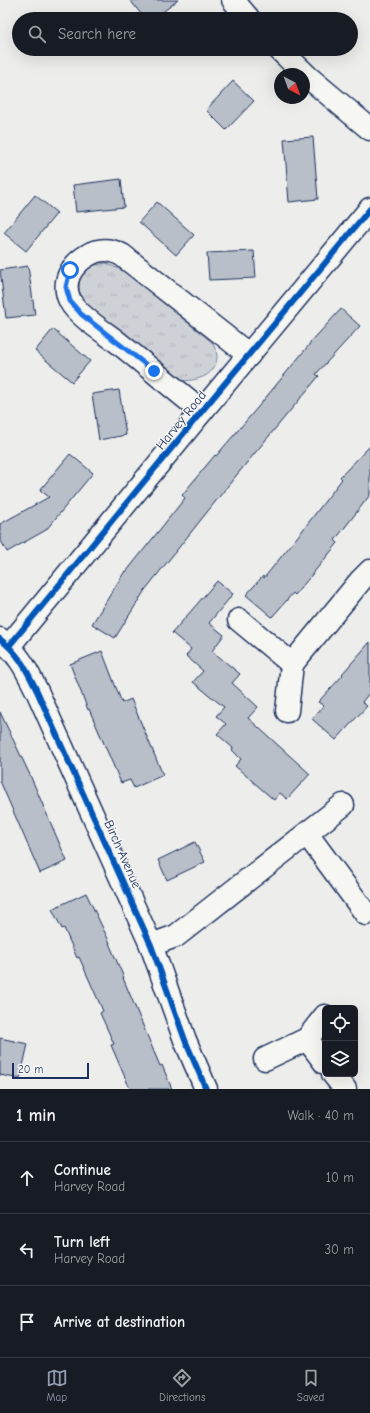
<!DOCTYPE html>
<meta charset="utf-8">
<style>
body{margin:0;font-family:"Comic Neue",sans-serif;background:#20242c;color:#f1f3f6}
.controls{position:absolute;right:12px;bottom:12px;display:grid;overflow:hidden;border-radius:6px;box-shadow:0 4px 16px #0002}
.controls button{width:36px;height:36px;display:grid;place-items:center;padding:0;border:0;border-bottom:1px solid #363941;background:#171b24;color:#f1f3f6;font:20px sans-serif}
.compass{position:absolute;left:274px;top:68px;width:36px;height:36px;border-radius:50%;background:#171b24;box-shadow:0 4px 16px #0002;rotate:139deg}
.scale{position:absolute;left:12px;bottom:10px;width:77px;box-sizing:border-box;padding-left:4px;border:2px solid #1b2f5e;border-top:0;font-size:11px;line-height:14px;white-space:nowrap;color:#1b2f5e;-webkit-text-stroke:3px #f6f6f2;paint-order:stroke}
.stop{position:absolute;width:12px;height:12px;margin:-9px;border:3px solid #1a73e8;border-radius:50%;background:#fff}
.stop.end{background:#1a73e8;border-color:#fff;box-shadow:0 1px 4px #0008}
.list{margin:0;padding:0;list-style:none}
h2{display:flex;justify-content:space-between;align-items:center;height:52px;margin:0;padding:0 16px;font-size:17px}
h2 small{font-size:13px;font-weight:400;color:#9ea1a6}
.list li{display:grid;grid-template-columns:26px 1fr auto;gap:12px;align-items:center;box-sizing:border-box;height:72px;padding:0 16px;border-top:1px solid #363941}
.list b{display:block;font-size:15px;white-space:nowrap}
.list p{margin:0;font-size:13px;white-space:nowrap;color:#9ea1a6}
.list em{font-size:13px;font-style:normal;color:#9ea1a6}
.icon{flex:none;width:22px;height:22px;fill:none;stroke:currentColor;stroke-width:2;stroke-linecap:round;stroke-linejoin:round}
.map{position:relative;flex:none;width:370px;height:1089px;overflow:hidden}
.search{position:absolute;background:#171b24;box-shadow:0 4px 16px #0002;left:12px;right:12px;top:12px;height:44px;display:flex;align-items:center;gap:10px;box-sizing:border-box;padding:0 14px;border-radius:22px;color:#9ea1a6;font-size:15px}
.sheet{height:268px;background:#171b24}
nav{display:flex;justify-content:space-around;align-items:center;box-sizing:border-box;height:56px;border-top:1px solid #363941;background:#171b24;font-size:11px;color:#9ea1a6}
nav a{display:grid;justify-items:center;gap:2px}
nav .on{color:#919bb2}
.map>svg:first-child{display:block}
.grass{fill:url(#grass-tufts);stroke:#74809a}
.building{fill:#b9bfc8;stroke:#1b2f5e}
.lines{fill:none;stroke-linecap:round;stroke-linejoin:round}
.minor-casing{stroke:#1b2f5e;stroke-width:25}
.minor{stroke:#f6f6f2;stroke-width:22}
.cycleway-casing{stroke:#f6f6f2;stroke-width:8}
.cycleway{stroke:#0057b8;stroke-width:6}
.route{stroke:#1a73e8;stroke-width:5}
.labels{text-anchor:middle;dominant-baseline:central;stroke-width:3;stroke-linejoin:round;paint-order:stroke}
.street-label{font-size:13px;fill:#1b2f5e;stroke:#f6f6f2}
</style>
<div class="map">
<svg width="370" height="1089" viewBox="0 0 370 1089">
<defs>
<pattern id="grass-tufts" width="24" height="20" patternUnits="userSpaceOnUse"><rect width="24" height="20" fill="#ced2d7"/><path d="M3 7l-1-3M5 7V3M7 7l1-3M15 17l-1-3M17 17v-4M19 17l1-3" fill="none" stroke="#b0b5bb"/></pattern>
</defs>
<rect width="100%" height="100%" fill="#edeeec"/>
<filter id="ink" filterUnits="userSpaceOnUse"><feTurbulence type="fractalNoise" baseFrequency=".025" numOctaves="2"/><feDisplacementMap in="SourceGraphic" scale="8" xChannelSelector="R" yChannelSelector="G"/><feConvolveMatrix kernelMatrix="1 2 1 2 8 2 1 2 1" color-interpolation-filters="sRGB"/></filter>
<g filter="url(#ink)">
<path class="grass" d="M106 263 125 272 213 343C214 346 216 351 217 355 217 375 200 380 183 381L90 309 79 291V279L90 266Z"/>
<g class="building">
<path d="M130 0H178L154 19H145Z"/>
<path d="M233 81 254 101 226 130 206 110Z"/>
<path d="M313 137 318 199 289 202 284 139Z"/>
<path d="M121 179 124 207 76 212 73 185Z"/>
<path d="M35 195 57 213 26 251 4 233Z"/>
<path d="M157 202 194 235 176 255 139 222Z"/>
<path d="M254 251 256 278 209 280 207 253Z"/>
<path d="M28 266 35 315 6 318 0 270Z"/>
<path d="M341 309 360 326 316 374 319 376 235 477 145 590 115 638 92 624 125 571 126 572 185 498 182 495 215 455 216 456 258 407 309 345V344Z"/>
<path d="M53 329 90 361 72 382 35 351Z"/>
<path d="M119 390 126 435 99 440 92 394Z"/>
<path d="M370 446V495L335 540 338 543 295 595 293 593 272 617 246 595 263 576 264 578 302 531 342 479 340 477Z"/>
<path d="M70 454 93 473 46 530 7 552 0 539V524L49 497 40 490Z"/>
<path d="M217 581 233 594 209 623 224 635 212 651 240 674 232 683 258 707 248 718 310 774 287 799 280 793 274 800 235 766 241 759 232 750 233 748 217 734 226 724 216 716 224 707 193 682 203 671 186 656 191 649 172 633Z"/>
<path d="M370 642V692L362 702 367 706 336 740 312 719 324 706 318 702 343 675 342 674Z"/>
<path d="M102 651 122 703 131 699 163 775 134 788 130 780 121 783 89 709 88 710 70 664Z"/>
<path d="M0 712 30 775 67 861 40 873 0 781Z"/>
<path d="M195 842 205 862 167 880 158 860Z"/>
<path d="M86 893 110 943H109L124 978H123L160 1066 162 1065 172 1089H130L111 1045 114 1044 100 1013 103 1011 79 957 77 958 64 928 62 929 52 909Z"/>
<path d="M0 1038 28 1044 20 1079 0 1075Z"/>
</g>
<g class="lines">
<g class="minor-casing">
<g id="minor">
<path d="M233 0 249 19"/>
<path d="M279 49 308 77 370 129"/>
<path d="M202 411C173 388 145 364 116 341 104 332 77 315 70 301 61 282 71 265 88 255 100 248 110 249 122 255L249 355"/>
<path d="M239 620 292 664 287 711"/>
<path d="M0 639C20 655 26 669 37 691L151 945 185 1040 206 1089"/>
<path d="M9 646 202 411 370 209"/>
<path d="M292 664 361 580 370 571"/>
<path d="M307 834 366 914"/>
<path d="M151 945 176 936 343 805"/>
<path d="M307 1039 325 1063"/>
<path d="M265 1059 307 1039 325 1016"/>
<path d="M333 1074 345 1089"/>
</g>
</g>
<use href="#minor" class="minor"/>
<g class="cycleway-casing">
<g id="cycleway">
<path d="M0 639C20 655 26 669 37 691L151 945 185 1040 206 1089"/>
<path d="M9 646 202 411 370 209"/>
</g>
</g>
<use href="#cycleway" class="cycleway"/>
</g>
</g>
<g class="lines" filter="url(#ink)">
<path class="route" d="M70 270 66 287 70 301 81 314 154 371"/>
</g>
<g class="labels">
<g class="street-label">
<text transform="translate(181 420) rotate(-51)">Harvey Road</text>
<text transform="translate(123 854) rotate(66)">Birch Avenue</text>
</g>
</g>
</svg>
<div class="controls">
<button><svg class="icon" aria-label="locate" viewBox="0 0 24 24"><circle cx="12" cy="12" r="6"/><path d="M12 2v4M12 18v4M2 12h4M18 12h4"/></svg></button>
<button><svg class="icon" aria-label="layers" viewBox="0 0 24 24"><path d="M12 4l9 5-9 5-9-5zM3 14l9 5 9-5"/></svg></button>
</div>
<svg class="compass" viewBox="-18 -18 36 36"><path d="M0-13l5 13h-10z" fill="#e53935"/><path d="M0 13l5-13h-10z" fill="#9ea1a6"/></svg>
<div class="scale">20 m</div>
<div class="stop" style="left:70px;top:270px"></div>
<div class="stop end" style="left:154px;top:371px"></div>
<div class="search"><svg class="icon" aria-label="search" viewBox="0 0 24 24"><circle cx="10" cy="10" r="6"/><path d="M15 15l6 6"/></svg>Search here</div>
</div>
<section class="sheet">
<h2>1 min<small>Walk · 40 m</small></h2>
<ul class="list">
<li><svg class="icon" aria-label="ahead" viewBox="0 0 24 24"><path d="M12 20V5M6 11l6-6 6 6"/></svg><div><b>Continue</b><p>Harvey Road</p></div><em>10 m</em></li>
<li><svg class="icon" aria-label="left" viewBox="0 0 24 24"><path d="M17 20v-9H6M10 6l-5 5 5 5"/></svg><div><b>Turn left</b><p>Harvey Road</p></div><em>30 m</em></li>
<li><svg class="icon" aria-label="arrive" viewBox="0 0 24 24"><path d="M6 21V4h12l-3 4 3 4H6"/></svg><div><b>Arrive at destination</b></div></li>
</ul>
</section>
<nav>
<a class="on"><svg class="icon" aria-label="map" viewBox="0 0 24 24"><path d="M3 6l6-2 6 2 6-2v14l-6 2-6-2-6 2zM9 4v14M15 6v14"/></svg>Map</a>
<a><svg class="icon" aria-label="directions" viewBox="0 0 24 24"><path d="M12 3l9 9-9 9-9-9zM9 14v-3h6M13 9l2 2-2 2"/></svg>Directions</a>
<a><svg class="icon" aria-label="saved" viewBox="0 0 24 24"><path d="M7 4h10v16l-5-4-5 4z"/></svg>Saved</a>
</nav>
